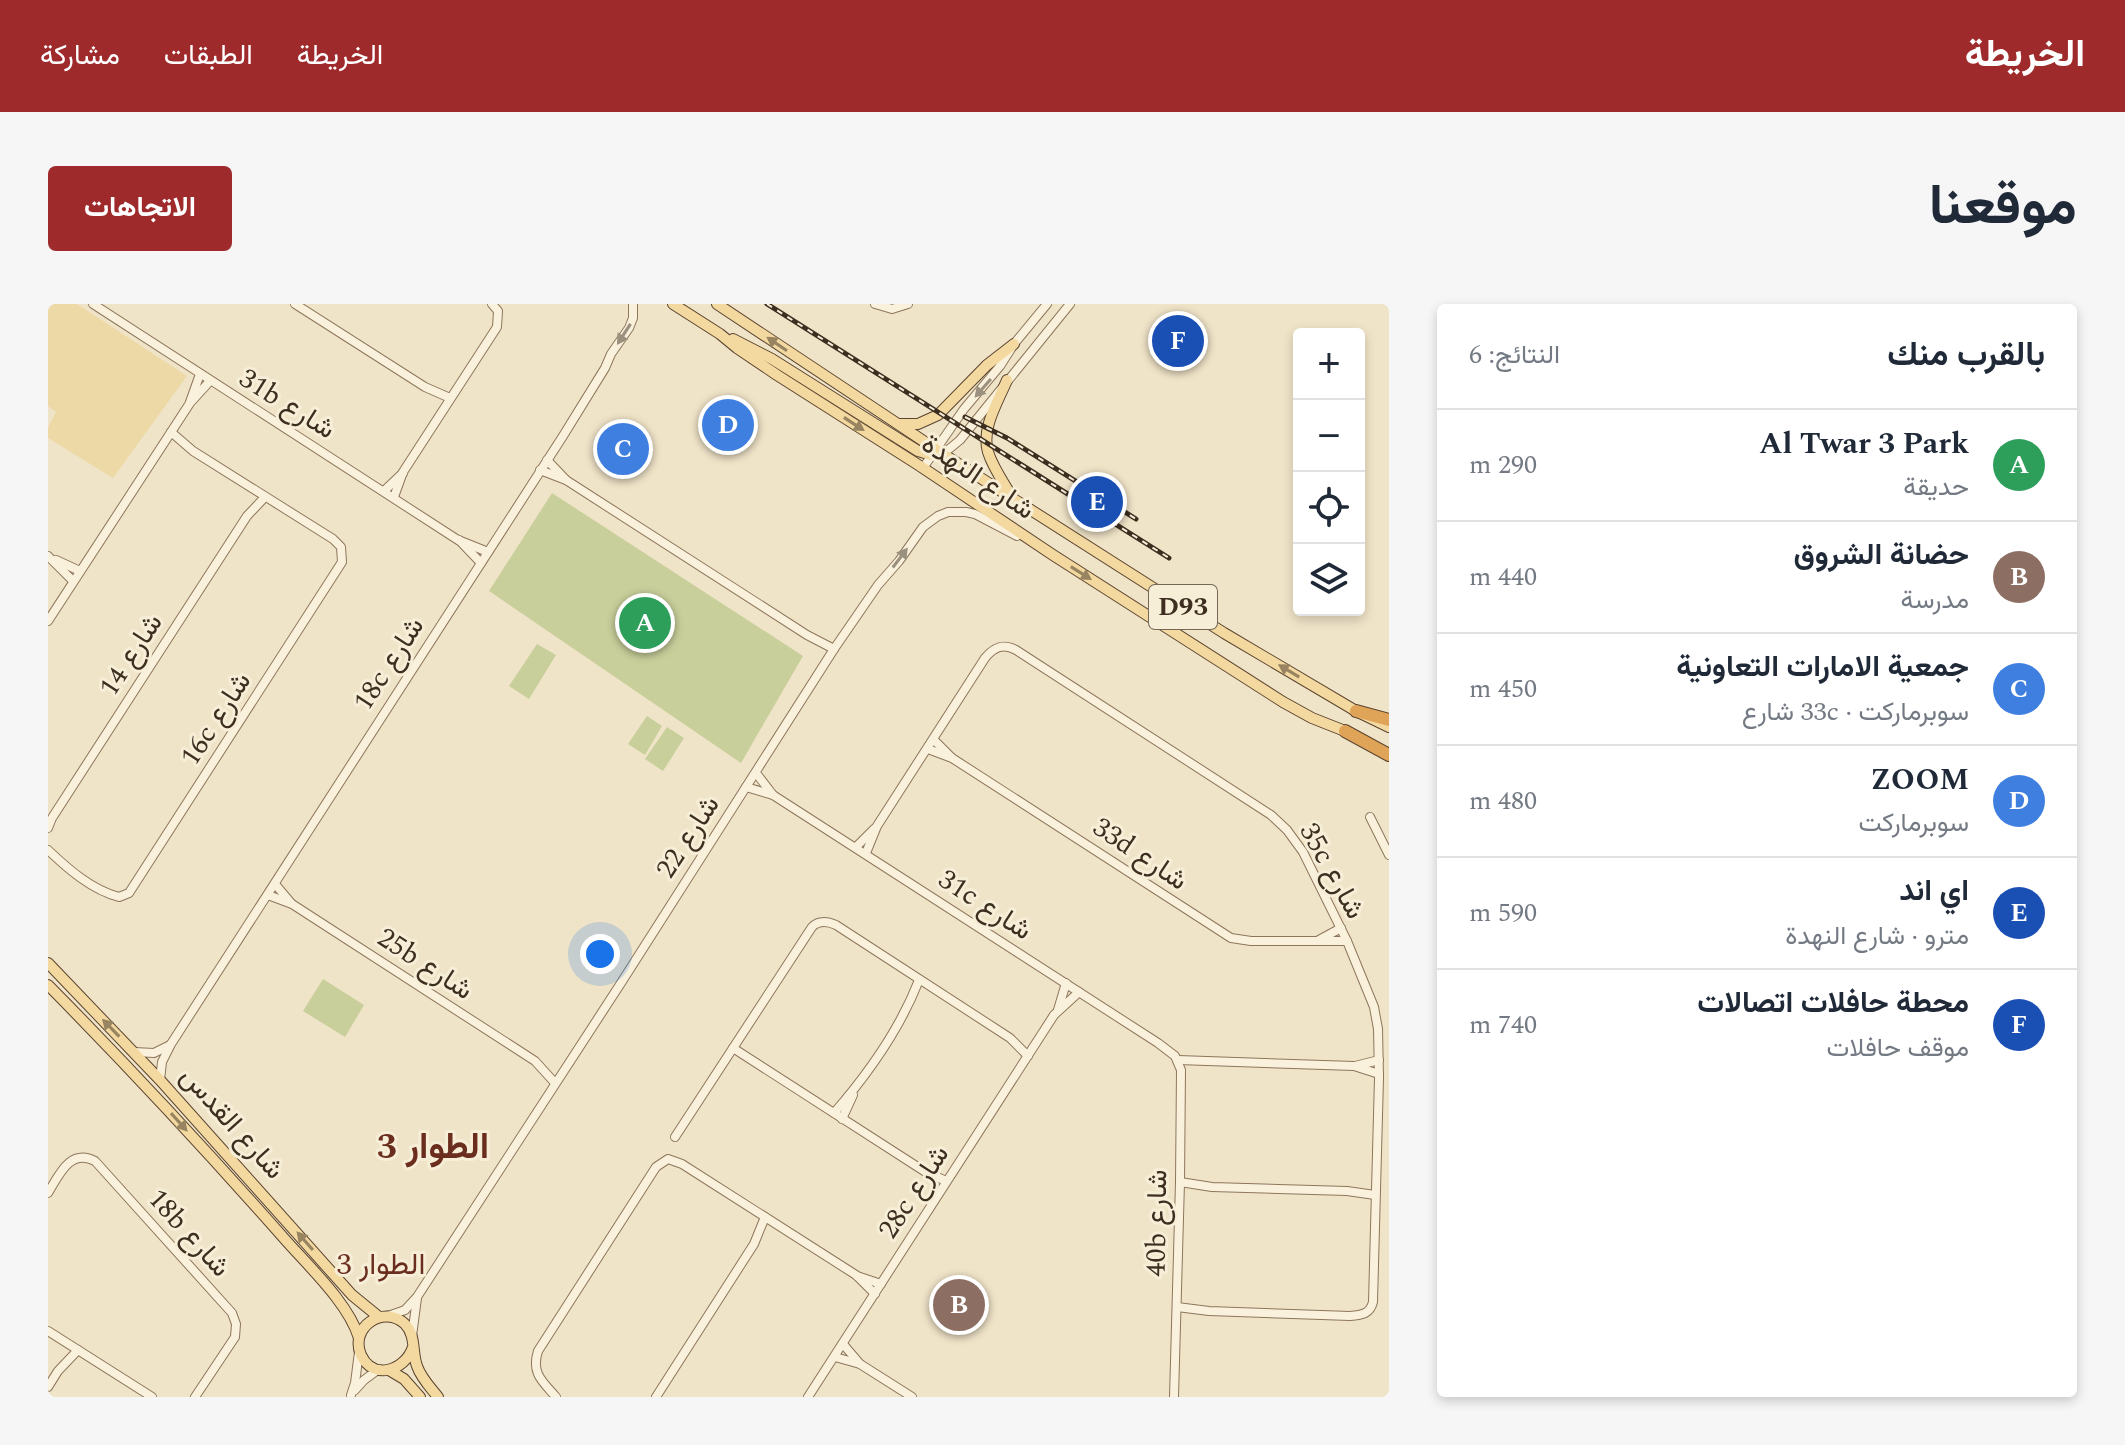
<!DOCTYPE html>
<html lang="ar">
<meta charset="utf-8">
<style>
body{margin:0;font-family:Spectral,Vazirmatn,serif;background:#f6f6f7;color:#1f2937;direction:rtl}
.controls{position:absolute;right:24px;top:24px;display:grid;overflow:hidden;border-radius:8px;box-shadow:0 4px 12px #0003}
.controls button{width:72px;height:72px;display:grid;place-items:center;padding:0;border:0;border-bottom:2px solid #e0e1e3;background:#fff;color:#1f2937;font:40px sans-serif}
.you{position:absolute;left:552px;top:650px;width:28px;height:28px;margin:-20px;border:6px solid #fff;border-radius:50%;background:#1a73e8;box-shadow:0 0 0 12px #1a73e833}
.badge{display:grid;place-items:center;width:52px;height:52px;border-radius:50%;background:#9e2a2b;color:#fff;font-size:26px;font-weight:700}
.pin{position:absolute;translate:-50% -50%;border:4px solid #fff;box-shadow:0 2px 8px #0006}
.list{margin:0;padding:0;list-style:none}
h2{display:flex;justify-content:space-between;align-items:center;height:104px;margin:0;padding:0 32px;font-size:34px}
h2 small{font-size:26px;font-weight:400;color:#747a83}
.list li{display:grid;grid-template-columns:52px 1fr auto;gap:24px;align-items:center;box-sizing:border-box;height:112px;padding:0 32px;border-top:2px solid #e0e1e3}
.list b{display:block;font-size:30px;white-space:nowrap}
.list p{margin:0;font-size:26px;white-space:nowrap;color:#747a83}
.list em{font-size:26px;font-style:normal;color:#747a83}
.icon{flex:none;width:44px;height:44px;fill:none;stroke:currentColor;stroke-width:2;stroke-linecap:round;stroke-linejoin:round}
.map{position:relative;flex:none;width:1341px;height:1093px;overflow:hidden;direction:ltr;border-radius:8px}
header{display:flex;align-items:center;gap:48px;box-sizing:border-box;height:112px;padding:0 40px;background:#9e2a2b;color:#fff}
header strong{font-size:38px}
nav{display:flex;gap:44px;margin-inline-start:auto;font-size:28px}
.intro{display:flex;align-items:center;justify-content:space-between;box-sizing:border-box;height:192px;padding:0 48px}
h1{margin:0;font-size:56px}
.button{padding:20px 36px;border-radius:8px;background:#9e2a2b;color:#fff;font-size:28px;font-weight:700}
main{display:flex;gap:48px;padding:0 48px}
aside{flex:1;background:#fff;border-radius:8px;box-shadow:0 4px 12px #0003}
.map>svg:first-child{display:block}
.green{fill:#c9cf9b}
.sand{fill:#ecd9a5}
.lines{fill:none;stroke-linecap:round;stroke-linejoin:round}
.minor-casing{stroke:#8d765c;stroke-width:10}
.major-casing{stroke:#5b4430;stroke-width:12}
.highway-casing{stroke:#5b4430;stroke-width:14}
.minor{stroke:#faf1dc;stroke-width:8}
.major{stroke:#f3d9a0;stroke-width:10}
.highway{stroke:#e0a458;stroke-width:12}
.rail-casing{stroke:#3d2e20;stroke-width:5}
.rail{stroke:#f7eed8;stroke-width:2;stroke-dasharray:6;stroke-linecap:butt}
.oneway{fill:#9c907e}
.oneway2{fill:#988460}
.labels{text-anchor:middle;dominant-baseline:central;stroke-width:6;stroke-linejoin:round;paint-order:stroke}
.shield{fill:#f7eed8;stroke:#756857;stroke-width:2}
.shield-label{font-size:26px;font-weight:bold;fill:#3d2e20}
.street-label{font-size:28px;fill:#3d2e20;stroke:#f7eed8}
.neighbourhood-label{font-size:30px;fill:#6b2e1e;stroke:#f7eed8}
.district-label{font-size:36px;font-weight:bold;fill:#6b2e1e;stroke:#f7eed8}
</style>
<header>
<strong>الخريطة</strong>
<nav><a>الخريطة</a><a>الطبقات</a><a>مشاركة</a></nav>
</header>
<div class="intro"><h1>موقعنا</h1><a class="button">الاتجاهات</a></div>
<main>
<aside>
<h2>بالقرب منك<small>النتائج: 6</small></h2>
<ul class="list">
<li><span class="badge" style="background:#2e9e5b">A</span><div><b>Al Twar 3 Park</b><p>حديقة</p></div><em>290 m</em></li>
<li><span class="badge" style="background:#8d6e63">B</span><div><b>حضانة الشروق</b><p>مدرسة</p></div><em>440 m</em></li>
<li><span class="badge" style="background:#3f7fe0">C</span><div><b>جمعية الامارات التعاونية</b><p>سوبرماركت · 33c شارع</p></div><em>450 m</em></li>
<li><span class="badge" style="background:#3f7fe0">D</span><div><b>ZOOM</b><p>سوبرماركت</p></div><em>480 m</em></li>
<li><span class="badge" style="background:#1a4fb4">E</span><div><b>اي اند</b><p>مترو · شارع النهدة</p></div><em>590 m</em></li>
<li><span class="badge" style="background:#1a4fb4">F</span><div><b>محطة حافلات اتصالات</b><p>موقف حافلات</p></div><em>740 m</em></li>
</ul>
</aside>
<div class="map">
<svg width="1341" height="1093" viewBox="0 0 1341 1093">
<rect width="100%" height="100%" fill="#f0e4c8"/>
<g class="green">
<path d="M504 189 755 352 693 459 441 287Z"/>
<path d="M489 340 508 351 481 395 461 382Z"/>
<path d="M599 412 614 422 597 451 580 440Z"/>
<path d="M619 423 636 434 615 467 597 455Z"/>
<path d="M275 675 316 701 297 733 255 707Z"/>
</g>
<path class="sand" d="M0 0H29L139 72 65 174 0 134V124L8 108 0 102Z"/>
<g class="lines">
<g class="minor-casing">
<g id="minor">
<path d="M45 0 410 236 440 248"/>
<path d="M247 0 377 83 402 94"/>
<path d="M827 0 844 5 860 0"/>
<path d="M142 98 152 70"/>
<path d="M895 150 912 136 1022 0"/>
<path d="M499 156 518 176"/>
<path d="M875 164 916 105 952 62 966 40 999 0"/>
<path d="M492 166 518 176 759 331 786 345"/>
<path d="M336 187 355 169"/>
<path d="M346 193 355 168 449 23 450 7 444 0"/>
<path d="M411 236 433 259"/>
<path d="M0 252 25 277"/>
<path d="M8 256 32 267"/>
<path d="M0 317 142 99 162 77"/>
<path d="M886 436 904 454"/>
<path d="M880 445 904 454 1183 634 1203 637H1299"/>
<path d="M708 469 725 491"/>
<path d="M698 483 725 491 1110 739 1127 752 1133 766 1132 878 1126 1093"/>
<path d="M1322 513 1341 551"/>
<path d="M0 524 4 514 199 212 217 193"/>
<path d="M808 543 826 525"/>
<path d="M0 546C20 565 44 586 71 593L81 589 294 258 293 243 285 235 145 147 123 128"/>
<path d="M818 549 829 522 937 354C946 343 955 339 968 346L1223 511 1239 526 1255 548 1299 637 1326 703 1330 725 1331 774 1325 998C1322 1010 1314 1011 1302 1012L1161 1007 1129 1003"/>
<path d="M227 580 243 599"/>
<path d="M220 591 244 600 487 757 507 779"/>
<path d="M1271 636 1293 624"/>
<path d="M1010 706 1018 679"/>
<path d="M685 744 876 867 898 877"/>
<path d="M86 748 106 749 122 741"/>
<path d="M1130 756 1306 762 1331 770"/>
<path d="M1307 762 1331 756"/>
<path d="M112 776 114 758 123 740 515 132 557 64 563 50 581 24 585 14V0"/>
<path d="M786 809C820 770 852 725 871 676"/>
<path d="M794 815 805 791"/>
<path d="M627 833 764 623C771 616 779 617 788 621L962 734 980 752"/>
<path d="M1132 878 1164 883 1299 887 1327 891"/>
<path d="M0 889C11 871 22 844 47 857L184 1009 188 1020 187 1033 147 1093"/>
<path d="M809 972 833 980"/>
<path d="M340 1012 357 1006 369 993 573 679 786 345 830 281 851 257 875 223 890 212 900 208H918L927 210 969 232"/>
<path d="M0 1027 104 1093"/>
<path d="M364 1032 369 994"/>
<path d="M795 1040 812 1060 864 1093"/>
<path d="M787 1053 812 1060"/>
<path d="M0 1083 10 1067 30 1046"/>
<path d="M307 1086 316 1076 331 1065"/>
<path d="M303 1091 307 1079 311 1048"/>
<path d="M508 1093C494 1077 483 1069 490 1047L608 863 620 855 634 860 808 971 827 990"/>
<path d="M608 1093 706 940 717 913"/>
<path d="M760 1093 1006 711 1031 688"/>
</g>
</g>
<g class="major-casing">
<g id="major">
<path d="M625 0 672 30 689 44 729 71 872 162 1005 251 1235 398 1264 414 1302 429"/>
<path d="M669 0 895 150 1176 329 1308 407 1341 423"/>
<path d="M685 35 724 55 870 147 883 151 895 150"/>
<path d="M959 76C950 98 933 124 940 148 945 164 956 179 964 193"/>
<path d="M850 120H870L890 111 939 61 966 40"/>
<path d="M0 659 112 776 304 991 331 1013"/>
<path d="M0 681C80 762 158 846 234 932 259 961 300 998 311 1034"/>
<path d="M365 1043C357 1067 325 1077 313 1051 301 1023 336 1000 357 1020 368 1031 364 1049 369 1062 373 1074 382 1083 390 1093"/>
<path d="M341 1066 356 1075 372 1093"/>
</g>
</g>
<g class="highway-casing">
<g id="highway">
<path d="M1308 407 1341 416"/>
<path d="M1297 427 1341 451"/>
</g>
</g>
<use href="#minor" class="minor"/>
<use href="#major" class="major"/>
<use href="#highway" class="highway"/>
<g class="rail-casing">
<g id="rail">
<path d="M719 0 1121 254"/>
<path d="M917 113 959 134 1088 215"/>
</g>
</g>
<use href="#rail" class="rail"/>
</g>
<defs><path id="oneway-solid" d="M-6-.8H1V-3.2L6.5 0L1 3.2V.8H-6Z" transform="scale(2)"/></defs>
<g class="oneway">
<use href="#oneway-solid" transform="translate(576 30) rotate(123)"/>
<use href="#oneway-solid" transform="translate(935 84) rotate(131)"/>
<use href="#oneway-solid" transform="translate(852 254) rotate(-53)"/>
</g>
<g class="oneway2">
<use href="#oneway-solid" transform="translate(729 40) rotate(-146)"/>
<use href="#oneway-solid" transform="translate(806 120) rotate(33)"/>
<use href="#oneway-solid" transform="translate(1033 269) rotate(32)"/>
<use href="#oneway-solid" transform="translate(1241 367) rotate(-149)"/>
<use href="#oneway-solid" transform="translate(63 724) rotate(-134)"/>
<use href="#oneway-solid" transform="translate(131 818) rotate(48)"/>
<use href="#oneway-solid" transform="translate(257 937) rotate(-131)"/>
</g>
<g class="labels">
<rect class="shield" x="1101" y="281" width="68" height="44" rx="6"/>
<g class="shield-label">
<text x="1135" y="303">D93</text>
</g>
<g class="street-label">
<text transform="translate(239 100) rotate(32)">31b شارع</text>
<text transform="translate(930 173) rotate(34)">شارع النهدة</text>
<text transform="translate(83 351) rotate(-57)">شارع 14</text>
<text transform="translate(341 360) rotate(-57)">18c شارع</text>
<text transform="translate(168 415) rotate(-57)">16c شارع</text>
<text transform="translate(640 533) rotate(-57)">شارع 22</text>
<text transform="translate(1092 550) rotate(34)">33d شارع</text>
<text transform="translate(1284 567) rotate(61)">35c شارع</text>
<text transform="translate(937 601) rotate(33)">31c شارع</text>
<text transform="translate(377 660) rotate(33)">25b شارع</text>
<text transform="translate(184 819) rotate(48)">شارع القدس</text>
<text transform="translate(866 888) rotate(-57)">28c شارع</text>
<text transform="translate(1109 919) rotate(-89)">40b شارع</text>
<text transform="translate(141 929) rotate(48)">18b شارع</text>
</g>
<g class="neighbourhood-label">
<text x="333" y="961">الطوار 3</text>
</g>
<g class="district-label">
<text x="385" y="843">الطوار 3</text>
</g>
</g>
</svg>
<div class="controls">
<button>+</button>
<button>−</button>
<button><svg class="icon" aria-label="locate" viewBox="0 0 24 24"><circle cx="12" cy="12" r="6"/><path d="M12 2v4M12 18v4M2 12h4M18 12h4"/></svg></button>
<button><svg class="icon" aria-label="layers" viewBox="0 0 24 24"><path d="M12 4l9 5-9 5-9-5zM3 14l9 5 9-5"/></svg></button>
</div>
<div class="you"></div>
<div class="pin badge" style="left:597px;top:319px;background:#2e9e5b">A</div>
<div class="pin badge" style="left:911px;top:1001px;background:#8d6e63">B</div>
<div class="pin badge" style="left:575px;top:145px;background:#3f7fe0">C</div>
<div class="pin badge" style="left:680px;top:121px;background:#3f7fe0">D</div>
<div class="pin badge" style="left:1049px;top:198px;background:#1a4fb4">E</div>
<div class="pin badge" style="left:1130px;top:37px;background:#1a4fb4">F</div>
</div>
</main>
